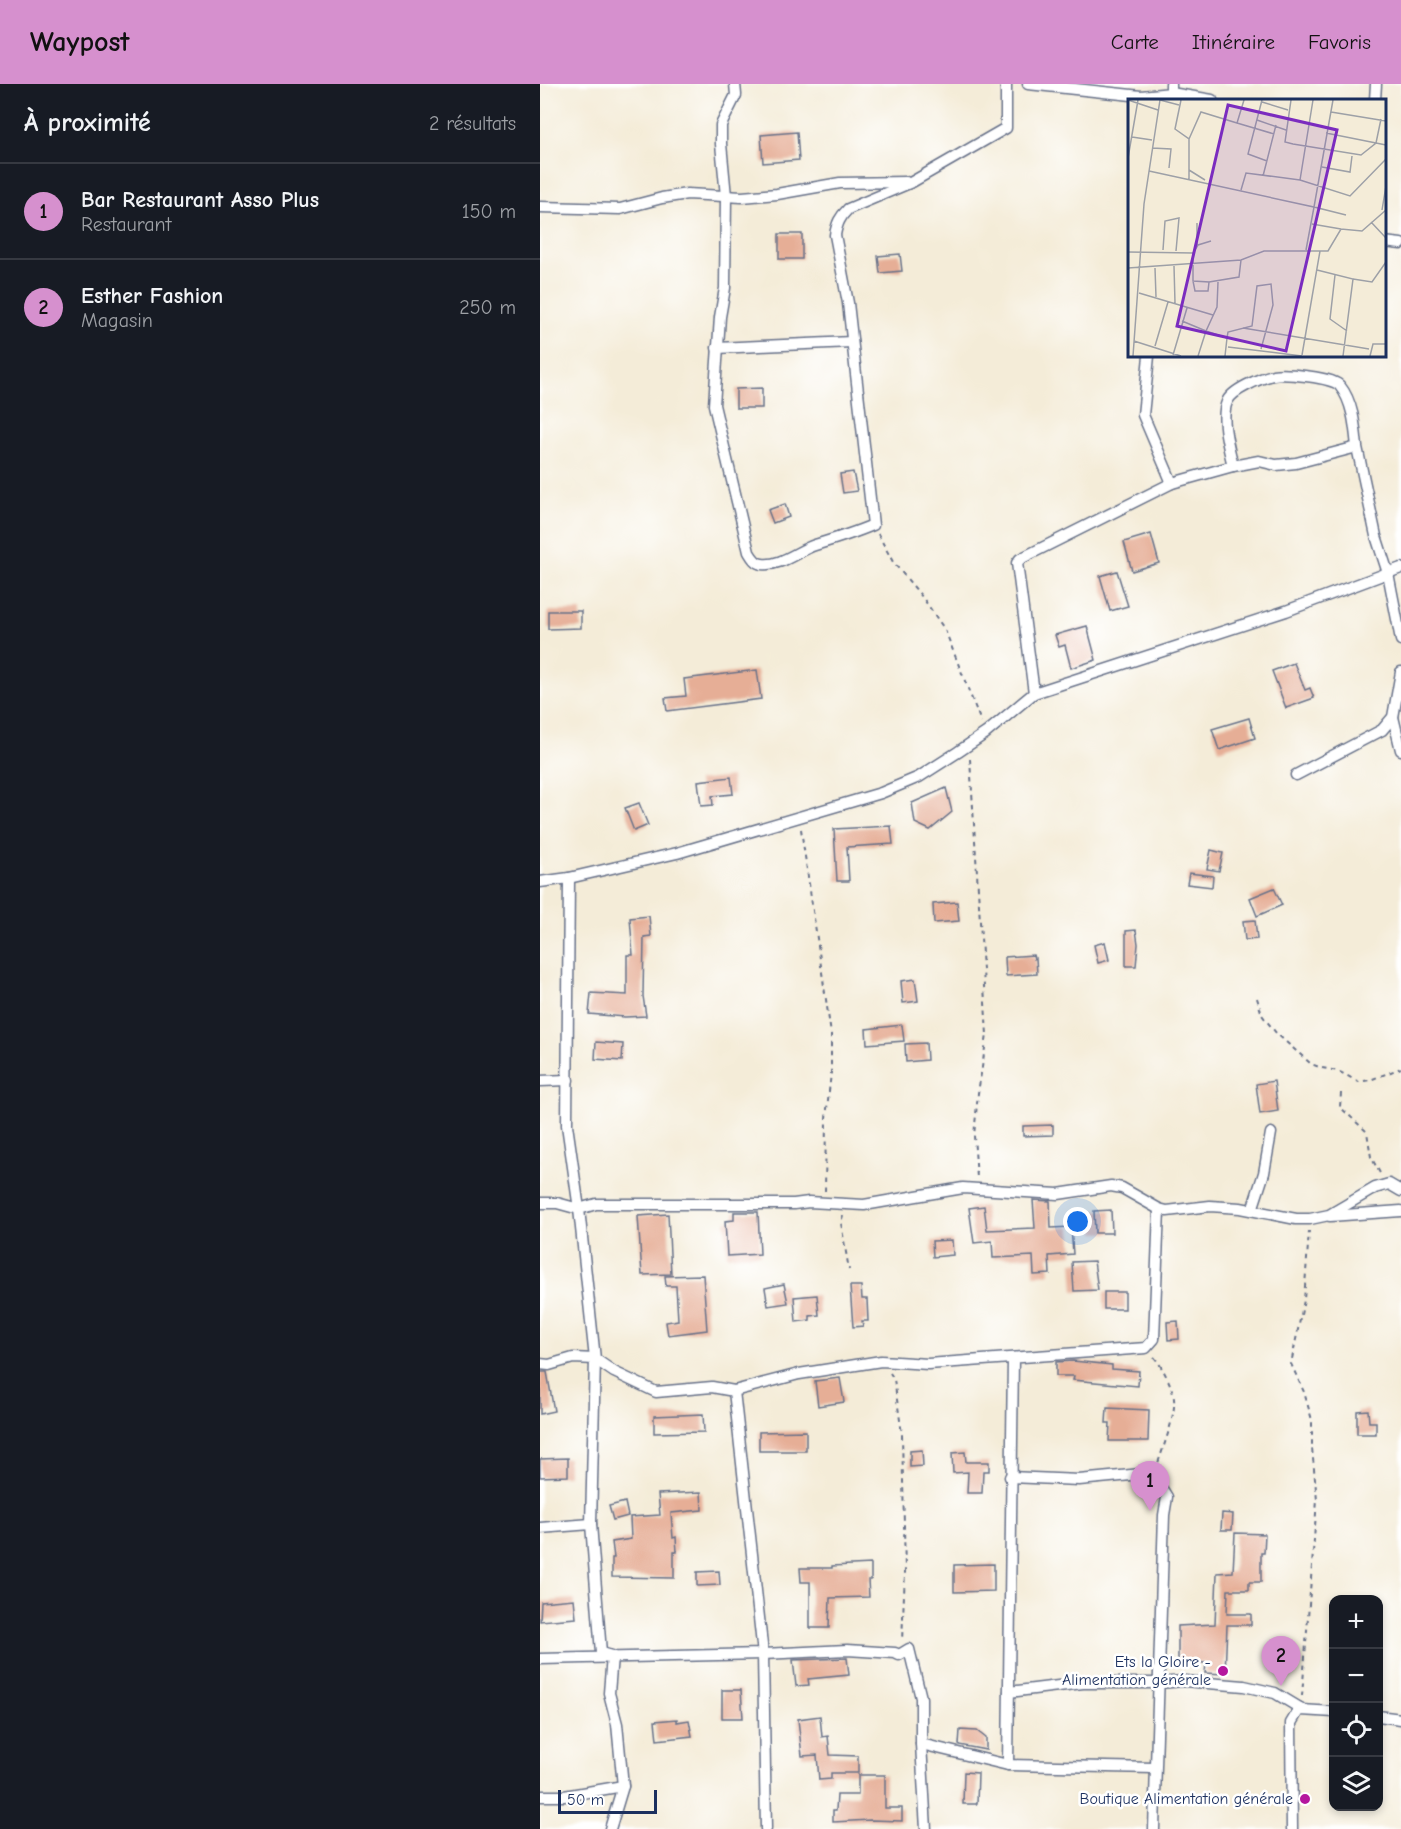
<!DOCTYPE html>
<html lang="fr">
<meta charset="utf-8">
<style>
body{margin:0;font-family:"Comic Neue",sans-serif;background:#20242c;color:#f1f3f6}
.controls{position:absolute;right:18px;bottom:18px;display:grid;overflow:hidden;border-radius:12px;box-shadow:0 3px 9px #0003}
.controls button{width:54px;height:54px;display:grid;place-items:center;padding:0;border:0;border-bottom:2px solid #363941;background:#171b24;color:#f1f3f6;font:30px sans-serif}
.scale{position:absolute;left:18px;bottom:15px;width:99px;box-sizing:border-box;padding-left:6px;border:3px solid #1b2f5e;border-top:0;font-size:16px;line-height:21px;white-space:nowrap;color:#1b2f5e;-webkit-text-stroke:4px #fff;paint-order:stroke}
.you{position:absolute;left:538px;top:1138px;width:21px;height:21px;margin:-15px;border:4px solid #fff;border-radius:50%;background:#1a73e8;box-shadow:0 0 0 9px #1a73e833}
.badge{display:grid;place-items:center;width:39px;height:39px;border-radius:50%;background:#d690ce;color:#111;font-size:20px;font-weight:700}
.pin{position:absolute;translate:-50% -50px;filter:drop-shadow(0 2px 3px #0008)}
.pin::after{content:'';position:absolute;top:32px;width:21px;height:18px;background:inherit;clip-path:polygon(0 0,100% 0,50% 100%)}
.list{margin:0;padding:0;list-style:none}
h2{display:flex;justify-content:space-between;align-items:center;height:78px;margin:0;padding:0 24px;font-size:26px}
h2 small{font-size:20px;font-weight:400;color:#9ea1a6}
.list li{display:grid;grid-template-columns:39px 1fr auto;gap:18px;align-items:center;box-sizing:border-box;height:96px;padding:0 24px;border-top:2px solid #363941}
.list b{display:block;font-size:22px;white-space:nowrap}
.list p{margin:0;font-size:20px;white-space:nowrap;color:#9ea1a6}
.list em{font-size:20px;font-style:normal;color:#9ea1a6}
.icon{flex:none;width:33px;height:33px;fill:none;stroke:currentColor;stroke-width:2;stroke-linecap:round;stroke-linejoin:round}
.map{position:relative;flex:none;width:861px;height:1745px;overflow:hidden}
header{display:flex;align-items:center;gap:36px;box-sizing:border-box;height:84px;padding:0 30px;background:#d690ce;color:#111}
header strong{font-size:28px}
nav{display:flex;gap:33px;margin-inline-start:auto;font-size:21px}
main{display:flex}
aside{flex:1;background:#171b24}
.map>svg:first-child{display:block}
.building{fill:#e6ae96}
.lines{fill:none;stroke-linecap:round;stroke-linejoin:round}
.street-casing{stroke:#677189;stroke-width:13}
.path{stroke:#677189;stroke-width:2;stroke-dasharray:4.5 4.5;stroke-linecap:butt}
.street{stroke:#fff;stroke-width:10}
.poi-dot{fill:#b5179e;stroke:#fff;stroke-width:2}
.labels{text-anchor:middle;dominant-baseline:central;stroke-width:5;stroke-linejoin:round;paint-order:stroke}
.poi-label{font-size:16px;fill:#1b2f5e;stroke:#fff;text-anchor:end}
.inset-road{fill:none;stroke:#9da0a7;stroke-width:1.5}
.view{fill:#7b2cbf;fill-opacity:0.15;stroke:#7b2cbf;stroke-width:3}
.inset-edge{fill:none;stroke:#1b2f5e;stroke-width:3}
</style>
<header>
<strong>Waypost</strong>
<nav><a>Carte</a><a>Itinéraire</a><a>Favoris</a></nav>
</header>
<main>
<aside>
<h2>À proximité<small>2 résultats</small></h2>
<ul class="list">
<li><span class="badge">1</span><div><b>Bar Restaurant Asso Plus</b><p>Restaurant</p></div><em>150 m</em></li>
<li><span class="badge">2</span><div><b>Esther Fashion</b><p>Magasin</p></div><em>250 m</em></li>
</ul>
</aside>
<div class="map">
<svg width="861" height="1745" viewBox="0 0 861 1745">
<rect width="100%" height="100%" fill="#fff"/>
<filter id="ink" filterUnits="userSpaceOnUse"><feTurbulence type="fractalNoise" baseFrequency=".0167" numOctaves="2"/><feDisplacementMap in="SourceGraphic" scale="12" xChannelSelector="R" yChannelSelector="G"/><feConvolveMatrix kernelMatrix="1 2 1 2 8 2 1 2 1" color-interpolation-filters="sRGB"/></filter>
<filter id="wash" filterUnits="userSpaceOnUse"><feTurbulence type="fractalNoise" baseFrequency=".008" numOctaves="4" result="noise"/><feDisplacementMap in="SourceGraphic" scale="24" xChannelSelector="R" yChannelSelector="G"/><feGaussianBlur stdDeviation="1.35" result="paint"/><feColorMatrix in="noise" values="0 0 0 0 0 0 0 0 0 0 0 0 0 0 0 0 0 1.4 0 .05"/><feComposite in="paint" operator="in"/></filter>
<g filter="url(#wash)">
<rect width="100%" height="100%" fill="#f4ecd8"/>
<g id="blocks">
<g class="building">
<path d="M257 48 259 76 223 79 221 51Z"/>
<rect x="239" y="150" width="23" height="25"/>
<path d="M360 170 362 187 340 189 338 172Z"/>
<path d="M222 304V324H196V305Z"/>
<path d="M313 388 317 407 303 409 300 390Z"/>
<path d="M245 420 249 433 233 439 228 426Z"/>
<path d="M611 450 619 479 592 487 584 458Z"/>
<path d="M577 487 588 522 570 527 560 492Z"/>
<path d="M8 527H41V544L8 545Z"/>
<path d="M547 542 556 576 531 584 525 561 519 563 515 551Z"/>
<path d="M754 579 765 606 770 604 774 614 746 624 732 587Z"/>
<path d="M217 586 221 615 127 627 125 614 146 612 144 595Z"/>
<path d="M709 634 715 654 679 666 672 645Z"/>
<path d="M191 693 193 710 172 712 173 721 161 722 158 697Z"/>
<path d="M406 704 412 728 390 746 375 739 372 719Z"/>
<path d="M99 719 108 741 94 747 85 724Z"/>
<path d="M351 742 353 760 307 763 309 797H297L294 745Z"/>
<path d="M671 766 683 769 679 787 667 785Z"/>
<path d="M649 789 673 792 672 803 647 800Z"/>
<path d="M734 804 742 821 717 832 710 814Z"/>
<path d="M417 818 419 837 394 839 393 820Z"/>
<path d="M109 832 111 852 104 853 103 912 106 932 85 933 49 930 51 909 87 911V871H93L90 834Z"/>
<path d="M715 836 717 855 705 856 703 837Z"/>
<path d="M596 846 598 860 596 882H586V847Z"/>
<path d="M565 858 569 876 558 879 554 861Z"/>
<path d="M493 871 494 875 496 874 497 890 466 892 465 873Z"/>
<path d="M375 895 378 917 363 919 361 897Z"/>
<path d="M362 941 364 957 327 960 326 945Z"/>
<path d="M56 958 83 960 82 977 55 975Z"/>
<path d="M386 959 387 976 366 978 365 960Z"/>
<path d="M734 997 738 1027 720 1030 716 1000Z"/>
<path d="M513 1041V1051L483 1052V1042Z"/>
<path d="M493 1116 510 1117 511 1144 531 1143 533 1170 509 1172 510 1190 494 1191 493 1172 453 1174 452 1157 434 1159 429 1124 444 1122 447 1146 495 1144Z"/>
<path d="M571 1126 572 1149H555L554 1127Z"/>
<path d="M194 1128H218L220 1170 187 1172 185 1137 194 1136Z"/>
<path d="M128 1130 131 1190 102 1191 98 1132Z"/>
<path d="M412 1156 413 1171 393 1173 392 1157Z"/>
<path d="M554 1177 558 1206 534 1207 532 1178Z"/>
<path d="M163 1191 167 1246 128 1251 126 1238 138 1236 136 1202H126L125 1192Z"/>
<path d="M244 1200 248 1219 228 1222 225 1204Z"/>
<path d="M310 1202H321L322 1215H327L328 1237H322L323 1242 313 1243Z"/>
<rect x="564" y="1208" width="21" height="17"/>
<path d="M277 1211 279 1231 270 1232V1236L256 1238 254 1213Z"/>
<path d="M638 1237 639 1255 628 1256 627 1238Z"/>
<path d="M533 1277 572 1281V1285L599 1287 598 1302 533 1296 534 1292H516V1278Z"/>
<path d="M0 1288H7L14 1327 0 1330Z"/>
<path d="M300 1294 304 1318 278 1322 275 1297Z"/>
<path d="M567 1324 609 1326 608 1357H569L570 1339H566Z"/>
<path d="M828 1326 829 1338H836V1350H817V1327Z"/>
<path d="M163 1330 164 1348 114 1349V1332Z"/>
<path d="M266 1347V1367H219V1348Z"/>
<path d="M382 1366 383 1382 370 1383V1367Z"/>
<path d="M425 1368 426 1378H449V1387H443L442 1409H427L428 1388 413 1389 412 1369Z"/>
<path d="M28 1374V1392L0 1393V1375Z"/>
<path d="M161 1408 162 1426 131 1429 133 1454 136 1453 137 1468H134V1494L72 1493V1474H74L72 1458 91 1455 90 1433 120 1431 118 1410Z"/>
<path d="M85 1418 88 1432 73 1436 69 1422Z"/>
<path d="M682 1429 693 1430 692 1446H681Z"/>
<path d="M695 1449 725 1450 724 1469H721V1498H709V1506H688L687 1530H711V1541H687L685 1590 665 1589 666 1579 638 1578V1542L675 1540 677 1489 693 1488Z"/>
<path d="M331 1480V1496H328L329 1513 290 1514 289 1544H270V1498H261L260 1484H292V1482Z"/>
<path d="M454 1480V1507L414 1508V1481Z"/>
<path d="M179 1487 180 1501 157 1502V1488Z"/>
<path d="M34 1515 36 1534 0 1537 1 1518Z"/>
<path d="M307 1574 309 1591 268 1595 269 1601 256 1602 253 1576Z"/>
<path d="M182 1606H201L203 1634H182Z"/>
<path d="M280 1632 282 1653 288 1652 290 1671 318 1672V1689H291V1695L279 1696 277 1671 262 1672 258 1635Z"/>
<path d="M137 1635V1638L149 1636 152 1652 117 1656 115 1637Z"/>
<path d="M420 1646 437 1647 446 1654V1666L419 1661Z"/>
<path d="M424 1688 438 1689 437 1720H423Z"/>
<path d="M318 1691H345V1724H362V1737L331 1736 293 1738V1726H296L297 1711H318Z"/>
</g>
</g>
</g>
<g filter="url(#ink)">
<use href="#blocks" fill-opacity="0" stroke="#677189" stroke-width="1.5"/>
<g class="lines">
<g class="street-casing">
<g id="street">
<path d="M195 0 196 11 181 41V60L186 112 185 204 180 233 174 321 209 468C212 473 215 479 222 480 240 483 259 466 275 461 295 455 314 449 333 441L308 219 295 151C297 139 300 133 308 125L372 98 466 44V0"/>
<path d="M488 0 601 12 631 9V0"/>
<path d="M630 16 631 9 672 16"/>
<path d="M835 16 836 0"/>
<path d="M0 123 80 125 122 114 147 110 202 113 237 110 300 99 366 98"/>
<path d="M844 158 861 160"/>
<path d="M177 264 312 258"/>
<path d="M609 272 603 331 632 399"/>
<path d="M817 363C815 343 813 318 800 302 794 293 744 289 733 291 721 294 691 306 687 318 680 334 689 365 693 382L719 377 736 381 756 379 817 363 836 452 848 489 861 556"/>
<path d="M494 609 477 479 480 475 632 399 693 382"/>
<path d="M853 633 861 666"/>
<path d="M756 691 842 646 853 633 861 588"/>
<path d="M0 798 29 794 137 769 341 709 379 693 418 668 446 649 494 609 746 527 861 484"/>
<path d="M0 997 28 996"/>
<path d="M0 1119H17L39 1125 27 1041 29 794"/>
<path d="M712 1126 724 1089 731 1049"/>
<path d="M790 1132 861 1127"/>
<path d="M0 1280 9 1281 33 1274 55 1275 74 1288 116 1308 172 1303 194 1307 259 1290 341 1277 388 1280 606 1264 614 1255 619 1125"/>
<path d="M194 1307 223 1570 226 1745"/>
<path d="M470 1393 539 1396 612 1389 627 1413 624 1431 614 1745"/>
<path d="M0 1444 51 1440"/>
<path d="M0 1575 223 1570 307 1566 355 1569 359 1571 369 1565 381 1614V1660L386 1745"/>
<path d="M469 1608 543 1599H619L644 1597 704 1602 735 1609 760 1624"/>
<path d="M838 1632 861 1635"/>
<path d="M381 1660 468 1681 615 1684"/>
<path d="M468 1681 473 1274"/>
<path d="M0 1712H24L83 1702"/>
<path d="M70 1745 83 1702 77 1640 69 1609 72 1572 61 1569 51 1440 55 1275 39 1125 56 1120H254L269 1118 324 1121 423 1104 518 1110 571 1102 582 1104 619 1125 627 1127 670 1122 700 1124 756 1135H770L789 1131 835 1104 849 1100 861 1107"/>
<path d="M752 1745 751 1639 760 1624 761 1626 794 1628"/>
</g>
</g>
<g class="path">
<path d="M338 450 353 478 383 514 405 546 441 638"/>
<path d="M430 675 447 951 438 1009 434 1052 437 1094"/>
<path d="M261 745 291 950V989L286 1034 285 1109"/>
<path d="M717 914 722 931 736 949 771 980 782 984 798 987 819 998 830 996 861 984"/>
<path d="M801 1009 800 1023 827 1048 831 1073 841 1091"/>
<path d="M303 1131 301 1139 309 1186"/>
<path d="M614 1273C622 1282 633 1303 634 1315 636 1331 623 1364 618 1379"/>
<path d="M350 1289 354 1295 362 1350 365 1488 362 1557"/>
<path d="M762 1612 777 1416 772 1364V1336L764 1308 751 1280 764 1216 769 1147"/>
</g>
<use href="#street" class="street"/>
</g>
</g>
<g class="poi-dot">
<circle cx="683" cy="1587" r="6"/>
<circle cx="765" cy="1715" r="6"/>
</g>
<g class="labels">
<g class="poi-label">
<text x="671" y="1578">Ets la Gloire -<tspan x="671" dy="18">Alimentation générale</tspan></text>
<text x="753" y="1715">Boutique Alimentation générale</text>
</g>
</g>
<g transform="translate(588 15)">
<rect width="258" height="258" fill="#f4ecd8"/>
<path class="inset-road" d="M0 1 30 11M32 1 51 6M53 1 47 30 61 40V80M134 1 120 55 139 62M163 1 157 43 165 45 233 56 248 44 253 20M134 3 160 11M203 13 258 22M129 21 158 31M109 24 146 35M198 34 258 46M4 38 24 41M61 40 73 13 109 24 116 1M24 49 43 50 41 69M0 59 10 1M194 68 222 73 224 57M61 71 77 81M21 72 186 108 205 1M135 77 148 26M172 81 185 1M113 91 118 74 172 81 222 97 258 60M254 111 258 87M243 123 258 139M184 125 213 130M69 147V124M35 151 37 122 51 119 48 152M178 151 186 108 218 116M0 153 65 154M46 167 47 204M0 169 113 161 136 152H200L213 130 234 132 258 111M27 169 28 198M189 171 225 180 215 257M207 176 202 220 219 232M225 180 244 183 258 163M65 182 67 192H80L81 183 65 182V154L70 146 83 142M81 183 111 178 113 161M11 194 85 216M54 222 78 232 89 208 90 183M115 229 241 250M6 242 53 257M27 247 40 203M100 248 174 257M45 256 59 209M174 256 192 152M5 257 16 105 32 1M70 257 78 232 99 239 100 233 124 227 129 187 143 185 145 206 133 250M97 257 99 239M242 257 245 245H258"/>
<path class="view" d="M100 6 209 31 158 252 49 227Z"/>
<rect width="258" height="258" class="inset-edge"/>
</g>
</svg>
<div class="controls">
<button>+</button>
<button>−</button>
<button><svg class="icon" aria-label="locate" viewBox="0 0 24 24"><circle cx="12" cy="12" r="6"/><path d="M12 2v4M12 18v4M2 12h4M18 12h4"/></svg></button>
<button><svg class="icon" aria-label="layers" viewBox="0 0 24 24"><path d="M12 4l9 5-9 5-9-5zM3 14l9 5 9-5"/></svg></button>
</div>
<div class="scale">50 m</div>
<div class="you"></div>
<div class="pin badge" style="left:610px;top:1427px">1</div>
<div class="pin badge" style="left:741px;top:1602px">2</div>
</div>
</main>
